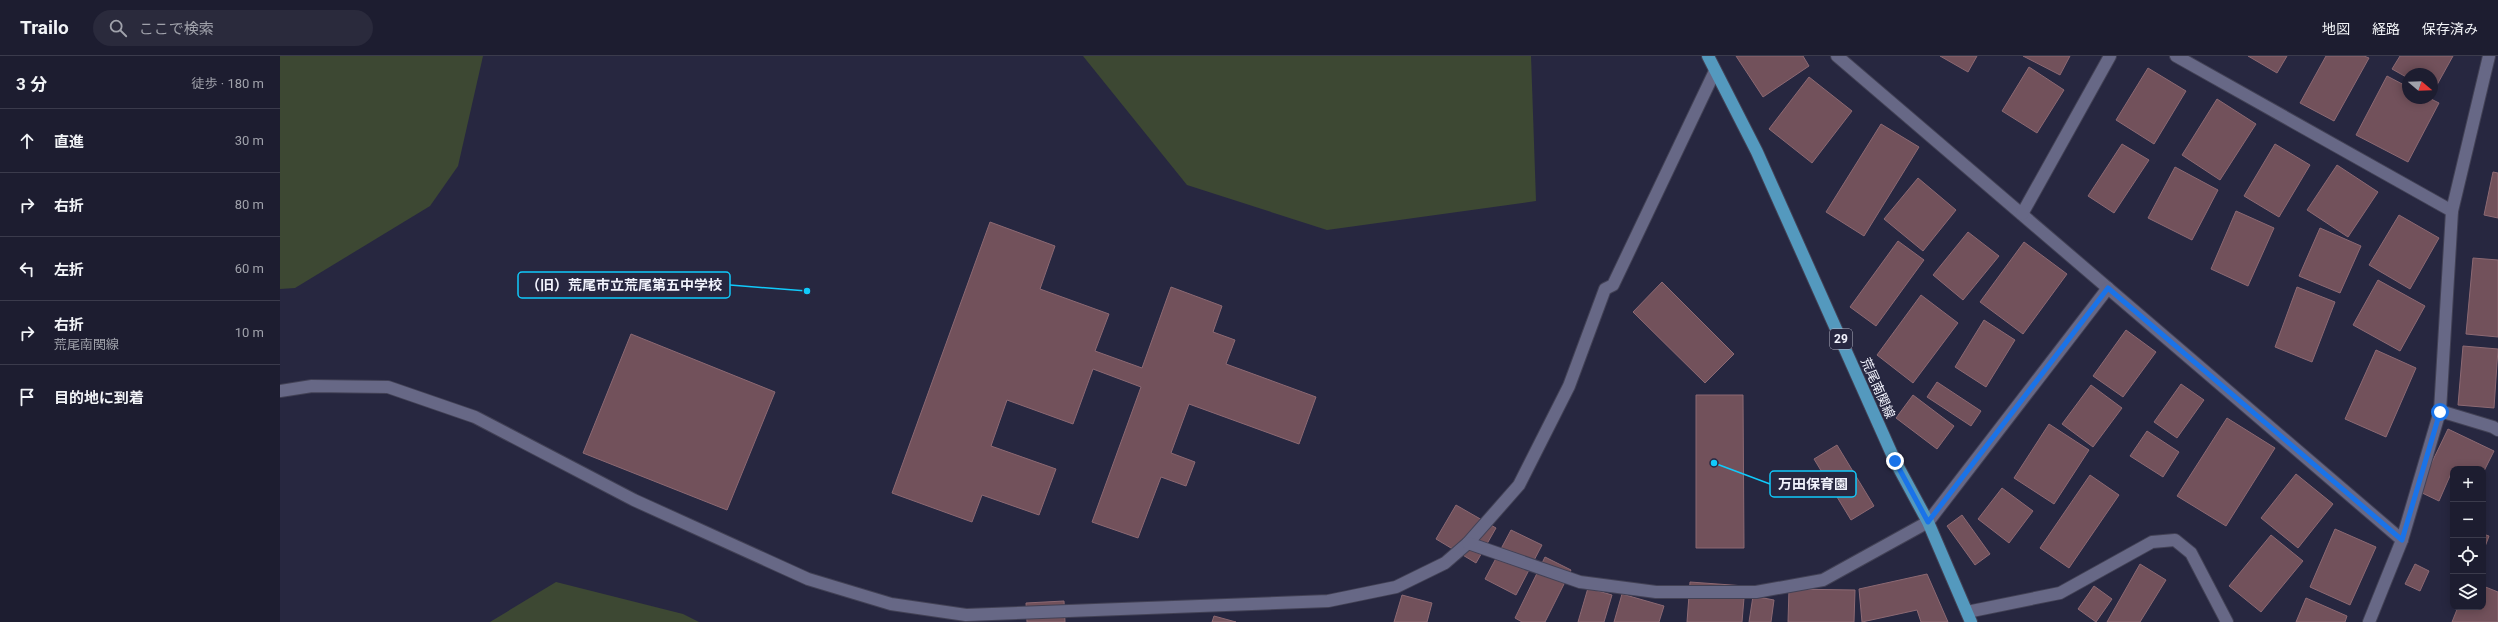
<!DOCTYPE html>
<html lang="ja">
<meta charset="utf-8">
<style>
body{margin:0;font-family:Roboto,"Noto Sans JP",sans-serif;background:#2a2a3c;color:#f1f3f6}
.controls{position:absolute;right:12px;bottom:12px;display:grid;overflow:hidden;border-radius:8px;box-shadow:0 2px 10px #0003}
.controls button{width:36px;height:36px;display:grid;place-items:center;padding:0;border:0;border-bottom:1px solid #3b3b4c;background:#1d1d30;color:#f1f3f6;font:20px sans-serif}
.compass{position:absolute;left:2122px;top:12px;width:36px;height:36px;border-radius:50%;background:#1d1d30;box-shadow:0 2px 10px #0003;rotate:109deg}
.stop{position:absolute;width:12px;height:12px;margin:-9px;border:3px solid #1a73e8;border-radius:50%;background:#fff}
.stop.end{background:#1a73e8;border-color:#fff;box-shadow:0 1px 4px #0008}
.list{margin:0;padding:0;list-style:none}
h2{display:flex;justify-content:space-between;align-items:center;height:52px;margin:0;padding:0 16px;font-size:17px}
h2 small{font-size:13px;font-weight:400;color:#a0a2ab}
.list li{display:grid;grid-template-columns:26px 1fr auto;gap:12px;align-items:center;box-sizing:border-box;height:64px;padding:0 16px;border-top:1px solid #3b3b4c}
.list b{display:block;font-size:15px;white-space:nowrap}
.list p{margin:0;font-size:13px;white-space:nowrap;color:#a0a2ab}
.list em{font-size:13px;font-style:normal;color:#a0a2ab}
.icon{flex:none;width:22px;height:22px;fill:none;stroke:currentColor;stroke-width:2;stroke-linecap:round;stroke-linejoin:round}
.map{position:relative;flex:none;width:2218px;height:566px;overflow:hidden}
header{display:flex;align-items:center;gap:24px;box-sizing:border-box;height:56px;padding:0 20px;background:#1d1d30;border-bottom:1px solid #3b3b4c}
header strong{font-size:19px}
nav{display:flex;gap:22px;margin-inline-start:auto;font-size:14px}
.search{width:280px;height:36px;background:#2a2a3c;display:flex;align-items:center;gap:10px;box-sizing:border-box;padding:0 14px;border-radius:22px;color:#a0a2ab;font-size:15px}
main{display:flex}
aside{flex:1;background:#1d1d30}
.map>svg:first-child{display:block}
.green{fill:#3d4833}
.building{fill:#72515b;stroke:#8c6973}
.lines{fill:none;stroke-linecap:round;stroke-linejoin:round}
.street-casing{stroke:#424155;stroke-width:14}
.primary-casing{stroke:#424155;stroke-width:14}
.street{stroke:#676886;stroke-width:12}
.primary{stroke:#5499be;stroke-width:12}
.route{stroke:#1a73e8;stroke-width:5}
.labels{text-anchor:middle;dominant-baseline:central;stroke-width:4;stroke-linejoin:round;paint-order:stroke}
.shield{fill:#272740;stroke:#b4b5c4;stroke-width:1}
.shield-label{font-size:12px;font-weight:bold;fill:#f1f2fc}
.street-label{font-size:13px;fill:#f1f2fc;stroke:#272740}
.leader{fill:none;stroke:#11cafb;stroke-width:1.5}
.callout-dot{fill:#11cafb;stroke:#272740;stroke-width:1.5}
.callout{fill:#272740;stroke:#11cafb;stroke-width:1.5}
.callout-label{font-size:14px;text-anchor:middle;font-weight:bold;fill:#f1f2fc}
</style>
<header>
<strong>Trailo</strong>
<div class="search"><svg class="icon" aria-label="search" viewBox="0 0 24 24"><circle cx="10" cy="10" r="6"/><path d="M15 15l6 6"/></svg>ここで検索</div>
<nav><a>地図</a><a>経路</a><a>保存済み</a></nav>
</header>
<main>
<aside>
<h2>3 分<small>徒歩 · 180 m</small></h2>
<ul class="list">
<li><svg class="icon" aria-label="ahead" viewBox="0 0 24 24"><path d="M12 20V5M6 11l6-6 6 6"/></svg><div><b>直進</b></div><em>30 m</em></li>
<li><svg class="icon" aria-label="right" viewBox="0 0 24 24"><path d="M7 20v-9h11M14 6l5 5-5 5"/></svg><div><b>右折</b></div><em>80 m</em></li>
<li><svg class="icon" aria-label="left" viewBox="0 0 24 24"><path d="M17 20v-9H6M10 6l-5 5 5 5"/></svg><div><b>左折</b></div><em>60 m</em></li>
<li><svg class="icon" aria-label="right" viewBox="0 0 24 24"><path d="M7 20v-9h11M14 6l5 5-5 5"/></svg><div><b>右折</b><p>荒尾南関線</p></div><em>10 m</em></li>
<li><svg class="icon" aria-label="arrive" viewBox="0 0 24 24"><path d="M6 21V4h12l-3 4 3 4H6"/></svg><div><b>目的地に到着</b></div></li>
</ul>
</aside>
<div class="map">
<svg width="2218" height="566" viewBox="0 0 2218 566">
<rect width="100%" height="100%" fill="#272740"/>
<g class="green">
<path d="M0 0H203L178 110 150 150 15 232 0 233Z"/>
<path d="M803 0H1251L1256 145 1047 174 907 129Z"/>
<path d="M276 526 403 558 419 566H210Z"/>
</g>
<g class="building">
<path d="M1456 0H1523L1529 10 1483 41Z"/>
<path d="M1660 0H1697L1688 16Z"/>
<path d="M1743 0H1790L1780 19Z"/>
<path d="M1968 0H2007L1997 17Z"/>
<path d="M2046 0H2084L2089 2 2054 65 2020 47Z"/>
<path d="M2120 0H2173L2153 36 2152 18H2128V22L2112 13Z"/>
<path d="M1749 11 1784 34 1757 77 1722 55Z"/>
<path d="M1868 12 1906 35 1874 88 1836 64Z"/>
<path d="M2107 20 2128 31V42H2149L2159 47 2128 106 2076 79Z"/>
<path d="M1529 21 1572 55 1532 107 1489 73Z"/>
<path d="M1937 43 1976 68 1940 124 1902 99Z"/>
<path d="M1601 68 1639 91 1584 180 1546 156Z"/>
<path d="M1842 88 1869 104 1834 157 1808 140Z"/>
<path d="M1995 88 2030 109 1999 161 1964 140Z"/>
<path d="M2057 109 2098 136 2068 181 2027 154Z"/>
<path d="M1895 111 1938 134 1912 184 1868 162Z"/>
<path d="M2213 116 2218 117V162L2204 159Z"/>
<path d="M1638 122 1676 154 1643 195 1604 163Z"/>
<path d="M1956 155 1994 172 1968 230 1931 213Z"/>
<path d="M2119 159 2159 182 2130 233 2089 209Z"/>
<path d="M710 166 775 190 760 233 829 258 815 295 862 312 891 231 942 250 933 276 955 284 946 308 1036 341 1019 388 909 348 891 397 915 406 906 430 881 421 858 482 812 466 861 331 813 313 793 368 727 344 711 390 776 413 759 459 702 439 692 466 612 437Z"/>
<path d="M2040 172 2081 190 2060 237 2019 220Z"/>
<path d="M1688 176 1719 200 1683 244 1653 219Z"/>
<path d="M1618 185 1644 204 1596 270 1570 251Z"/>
<path d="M1744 186 1787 218 1743 278 1700 246Z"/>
<path d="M2193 202 2218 204V281L2186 278Z"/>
<path d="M2098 224 2145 250 2120 295 2073 269Z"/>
<path d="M1382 226 1454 298 1425 327 1353 256Z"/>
<path d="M2017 231 2055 246 2032 306 1995 291Z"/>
<path d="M1641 239 1678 267 1633 327 1597 299Z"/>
<path d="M1704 264 1735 284 1706 331 1675 311Z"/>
<path d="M1846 274 1876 296 1843 341 1813 320Z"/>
<path d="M351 278 495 336 447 454 303 397Z"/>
<path d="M2183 290 2218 293 2214 352 2178 349Z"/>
<path d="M2096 294 2136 312 2106 381 2065 363Z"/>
<path d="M1657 326 1701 355 1691 370 1647 341Z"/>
<path d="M1901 328 1924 344 1897 382 1874 366Z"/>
<path d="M1811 329 1842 352 1813 391 1782 368Z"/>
<path d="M1416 339H1463L1464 492H1416Z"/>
<path d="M1633 339 1674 370 1657 393 1616 362Z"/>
<path d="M1947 362 1995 392 1946 470 1897 440Z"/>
<path d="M1769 368 1809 394 1774 448 1734 422Z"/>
<path d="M2168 373 2214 395 2203 417V413H2173L2159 445 2138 435Z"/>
<path d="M1867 375 1899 396 1883 421 1850 400Z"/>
<path d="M1557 389 1594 450 1571 464 1534 403Z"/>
<path d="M2016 418 2053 448 2018 492 1981 462Z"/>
<path d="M1810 419 1839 439 1789 512 1760 492Z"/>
<path d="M1722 432 1753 455 1729 487 1698 463Z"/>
<path d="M1176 449 1216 472 1196 507 1156 483Z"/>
<path d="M1682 459 1710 498 1695 509 1667 470Z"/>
<path d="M2055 473 2096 491 2070 549 2030 531Z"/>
<path d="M1231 474 1262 489 1236 539 1205 523Z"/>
<path d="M2203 478 2209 480 2203 496Z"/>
<path d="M1991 479 2023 505 1981 556 1949 530Z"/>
<path d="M1265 501 1291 514 1265 566H1242L1235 562Z"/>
<path d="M1860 508 1886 524 1860 566H1827Z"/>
<path d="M2135 508 2149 515 2140 535 2125 528Z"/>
<path d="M1647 518 1668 566H1641L1637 554 1582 566 1579 533Z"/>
<path d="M1410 526 1465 530 1462 566H1407Z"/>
<path d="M1814 530 1832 543 1816 566 1798 553Z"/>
<path d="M2203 530 2218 536V566H2172L2178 551H2203Z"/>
<path d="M1308 532 1332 539 1324 566H1298Z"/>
<path d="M1509 533 1575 534 1574 566H1508Z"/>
<path d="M1342 538 1384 550 1379 566H1334Z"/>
<path d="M1122 539 1152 547 1147 566H1114Z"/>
<path d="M1473 540 1494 544 1491 566H1469Z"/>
<path d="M2026 542 2067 560 2065 566H2016Z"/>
<path d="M784 545 785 566H747L746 547Z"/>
<path d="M934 560 956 566H932Z"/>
</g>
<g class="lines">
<g class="street-casing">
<g id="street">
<path d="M1557 0 2122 484"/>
<path d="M1896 0 2172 155"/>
<path d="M1742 158 1830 0"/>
<path d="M0 335 32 330 108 331 195 361 354 444 528 523 611 548 686 559 1048 545 1116 531 1165 507 1188 487 1239 429 1289 330 1325 233 1333 229 1434 17"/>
<path d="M2160 355 2213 371 2218 374"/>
<path d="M1188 487 1300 526 1376 536H1476L1543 524 1648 466 1828 232"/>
<path d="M1687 556 1780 537 1872 486 1895 484 1911 497 1947 566"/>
<path d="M2089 566 2122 484 2160 355 2172 155 2209 0"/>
</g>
</g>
<g class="primary-casing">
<path id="primary" d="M1428 0 1477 96 1615 405 1648 466 1691 566"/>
</g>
<use href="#street" class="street"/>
<use href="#primary" class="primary"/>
</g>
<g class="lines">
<path class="route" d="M1615 405 1648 466 1828 232 2122 484 2160 356"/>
</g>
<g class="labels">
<rect class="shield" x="1550" y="273" width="22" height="20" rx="3"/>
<g class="shield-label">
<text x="1561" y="283">29</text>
</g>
<g class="street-label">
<text transform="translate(1598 332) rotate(66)">荒尾南関線</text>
</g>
</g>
<path class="leader" d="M527 235L450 229M1434 407L1490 428"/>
<g class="callout-dot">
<circle cx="527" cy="235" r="4"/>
<circle cx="1434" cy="407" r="4"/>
</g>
<g class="callout">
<rect x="238" y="216" width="212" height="26" rx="4"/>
<rect x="1490" y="415" width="86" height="26" rx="4"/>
</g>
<g class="callout-label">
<text x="344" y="234">（旧）荒尾市立荒尾第五中学校</text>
<text x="1533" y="433">万田保育園</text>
</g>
</svg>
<div class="controls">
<button>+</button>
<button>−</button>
<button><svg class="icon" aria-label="locate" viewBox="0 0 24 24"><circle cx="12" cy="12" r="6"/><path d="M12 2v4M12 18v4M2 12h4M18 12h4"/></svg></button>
<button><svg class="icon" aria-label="layers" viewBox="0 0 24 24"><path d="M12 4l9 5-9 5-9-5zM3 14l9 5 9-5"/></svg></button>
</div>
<svg class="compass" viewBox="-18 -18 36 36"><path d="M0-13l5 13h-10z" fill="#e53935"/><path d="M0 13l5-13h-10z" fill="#a0a2ab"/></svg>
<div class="stop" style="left:2160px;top:356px"></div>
<div class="stop end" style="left:1615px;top:405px"></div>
</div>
</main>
